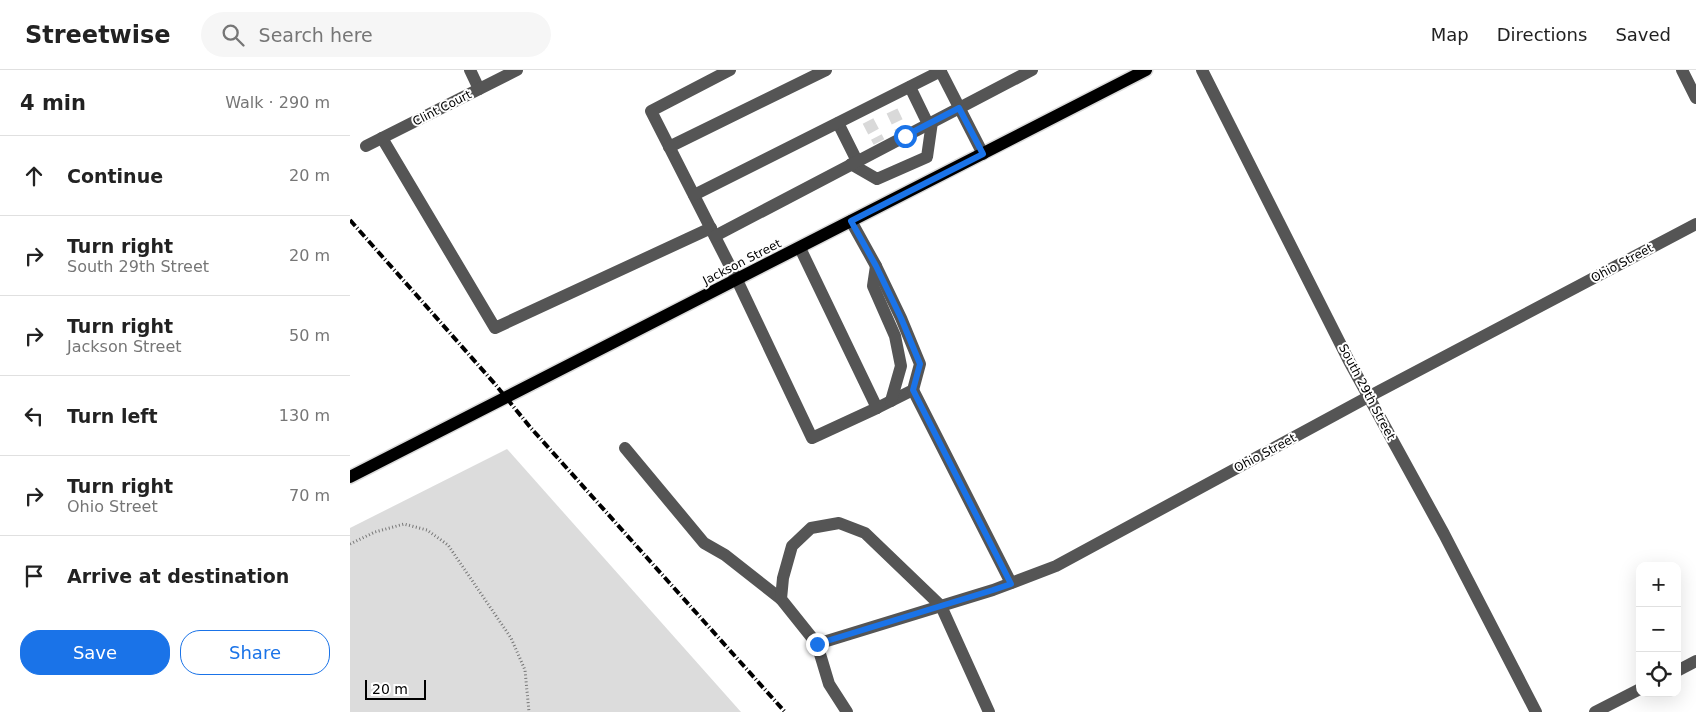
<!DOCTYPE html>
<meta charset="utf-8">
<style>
body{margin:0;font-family:"DejaVu Sans",sans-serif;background:#f6f6f6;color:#222}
.controls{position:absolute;right:15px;bottom:15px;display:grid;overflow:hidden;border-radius:10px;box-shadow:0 5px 20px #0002}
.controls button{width:45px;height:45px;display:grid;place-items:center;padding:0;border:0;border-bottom:1px solid #e0e0e0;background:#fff;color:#222;font:25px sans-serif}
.scale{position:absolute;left:15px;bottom:12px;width:61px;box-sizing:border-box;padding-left:5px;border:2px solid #000;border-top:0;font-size:14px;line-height:18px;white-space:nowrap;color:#000;-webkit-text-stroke:4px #fff;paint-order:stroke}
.stop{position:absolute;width:15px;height:15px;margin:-11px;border:4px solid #1a73e8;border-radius:50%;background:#fff}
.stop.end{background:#1a73e8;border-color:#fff;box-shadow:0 1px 5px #0008}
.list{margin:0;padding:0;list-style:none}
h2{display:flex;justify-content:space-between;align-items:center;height:65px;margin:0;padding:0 20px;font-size:21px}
h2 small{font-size:16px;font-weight:400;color:#767676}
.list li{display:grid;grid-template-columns:32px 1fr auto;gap:15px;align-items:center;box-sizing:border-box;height:80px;padding:0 20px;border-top:1px solid #e0e0e0}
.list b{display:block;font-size:19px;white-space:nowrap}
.list p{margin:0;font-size:16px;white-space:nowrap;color:#767676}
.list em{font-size:16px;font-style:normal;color:#767676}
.actions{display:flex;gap:10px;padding:15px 20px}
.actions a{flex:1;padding:11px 0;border:1px solid #1a73e8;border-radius:20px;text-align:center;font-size:18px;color:#1a73e8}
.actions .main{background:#1a73e8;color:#fff}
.icon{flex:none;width:28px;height:28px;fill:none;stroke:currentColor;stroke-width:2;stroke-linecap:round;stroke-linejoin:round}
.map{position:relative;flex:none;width:1346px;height:642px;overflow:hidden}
header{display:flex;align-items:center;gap:30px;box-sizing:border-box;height:70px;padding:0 25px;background:#fff;border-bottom:1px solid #e0e0e0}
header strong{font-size:24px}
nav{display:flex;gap:28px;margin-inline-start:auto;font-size:18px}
.search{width:350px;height:45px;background:#f6f6f6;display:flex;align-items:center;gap:12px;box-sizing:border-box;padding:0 18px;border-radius:28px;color:#767676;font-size:19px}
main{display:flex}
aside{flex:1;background:#fff}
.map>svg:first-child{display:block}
.green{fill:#dcdcdc}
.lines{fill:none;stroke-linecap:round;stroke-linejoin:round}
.minor-tunnel{stroke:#d9d9d9;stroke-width:12;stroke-dasharray:12 6;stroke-linecap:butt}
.major-casing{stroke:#dbdbdb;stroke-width:15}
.path{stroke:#777;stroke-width:3;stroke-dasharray:1 2.5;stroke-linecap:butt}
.minor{stroke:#555;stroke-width:12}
.major{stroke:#000;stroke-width:12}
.rail{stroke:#000;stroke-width:4;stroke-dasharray:8 2.5 1 2.5;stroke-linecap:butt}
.route{stroke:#1a73e8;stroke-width:6}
.labels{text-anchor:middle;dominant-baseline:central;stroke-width:4;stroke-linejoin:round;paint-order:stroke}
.street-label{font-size:12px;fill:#000;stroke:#fff}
</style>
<header>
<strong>Streetwise</strong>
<div class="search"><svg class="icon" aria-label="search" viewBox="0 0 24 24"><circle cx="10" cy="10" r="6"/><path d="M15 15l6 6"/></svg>Search here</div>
<nav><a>Map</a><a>Directions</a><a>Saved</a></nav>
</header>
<main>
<aside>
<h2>4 min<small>Walk · 290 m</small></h2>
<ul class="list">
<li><svg class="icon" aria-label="ahead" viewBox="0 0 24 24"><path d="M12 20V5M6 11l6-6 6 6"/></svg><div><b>Continue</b></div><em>20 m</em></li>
<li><svg class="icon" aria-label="right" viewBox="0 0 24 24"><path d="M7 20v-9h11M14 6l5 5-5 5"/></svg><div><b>Turn right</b><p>South 29th Street</p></div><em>20 m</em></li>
<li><svg class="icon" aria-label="right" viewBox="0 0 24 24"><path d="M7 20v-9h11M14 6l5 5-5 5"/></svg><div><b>Turn right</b><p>Jackson Street</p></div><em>50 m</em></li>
<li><svg class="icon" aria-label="left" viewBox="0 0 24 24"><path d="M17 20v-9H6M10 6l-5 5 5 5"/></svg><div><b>Turn left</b></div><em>130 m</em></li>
<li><svg class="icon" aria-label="right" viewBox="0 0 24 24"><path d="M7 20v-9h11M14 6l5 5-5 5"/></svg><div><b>Turn right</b><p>Ohio Street</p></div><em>70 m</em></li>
<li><svg class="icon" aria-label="arrive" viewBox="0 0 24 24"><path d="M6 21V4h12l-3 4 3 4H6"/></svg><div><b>Arrive at destination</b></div></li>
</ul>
<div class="actions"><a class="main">Save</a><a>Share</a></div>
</aside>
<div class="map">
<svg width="1346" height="642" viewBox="0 0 1346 642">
<rect width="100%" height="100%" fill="#fff"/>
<path class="green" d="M157 379 391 642H0V458Z"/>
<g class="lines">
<g class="minor-tunnel">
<path d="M542 41 552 62"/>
<path d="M518 51 529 72"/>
</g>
<g class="major-casing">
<path id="major" d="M0 407 796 0"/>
</g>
<path class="path" d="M0 474 25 462 54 454 77 460 98 475 161 568 175 600 179 642"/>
<g class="minor">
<path d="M120 0 129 19"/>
<path d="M380 0 301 41 387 210 462 368 527 338"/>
<path d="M590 0 633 84"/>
<path d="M852 0 999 291 1094 464 1186 642"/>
<path d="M1332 0 1346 28"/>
<path d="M560 17 578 54"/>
<path d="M488 53 507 91"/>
<path d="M32 68 145 258 361 158"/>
<path d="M16 76 167 0"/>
<path d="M319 77 476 0"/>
<path d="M501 94 527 109 577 87 582 52"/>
<path d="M344 125 591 1"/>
<path d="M365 166 682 0"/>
<path d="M450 178 527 338 563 320 570 294 551 248 526 196 501 151"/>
<path d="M526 196 523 216 545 266 551 296 541 331"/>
<path d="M563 320 661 513"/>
<path d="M275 378 354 473 375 485 431 529"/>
<path d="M467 574 643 520 706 496 1018 327 1346 154"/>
<path d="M1327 601 1346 591"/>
<path d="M497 642 479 614 467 574 431 529 433 508 442 476 461 458 489 453 515 463 591 536 639 642"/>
<path d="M1245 642 1290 619"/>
</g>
<use href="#major" class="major"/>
<path class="rail" d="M0 150 145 314 180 357 435 642"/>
</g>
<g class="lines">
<path class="route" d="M467 574 643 520 661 514 563 320 570 294 551 248 526 196 501 151 633 84 609 38 555 66"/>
</g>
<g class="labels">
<g class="street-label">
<text transform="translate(92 38) rotate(-27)">Clint Court</text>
<text transform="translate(392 192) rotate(-27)">Jackson Street</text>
<text transform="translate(1272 193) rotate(-28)">Ohio Street</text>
<text transform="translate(1017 322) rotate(62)">South 29th Street</text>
<text transform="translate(915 383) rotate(-28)">Ohio Street</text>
</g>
</g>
</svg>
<div class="controls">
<button>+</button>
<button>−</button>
<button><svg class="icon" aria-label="locate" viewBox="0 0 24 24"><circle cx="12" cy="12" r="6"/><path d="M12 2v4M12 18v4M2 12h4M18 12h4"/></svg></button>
</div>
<div class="scale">20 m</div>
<div class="stop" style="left:555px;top:66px"></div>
<div class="stop end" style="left:467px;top:574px"></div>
</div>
</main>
